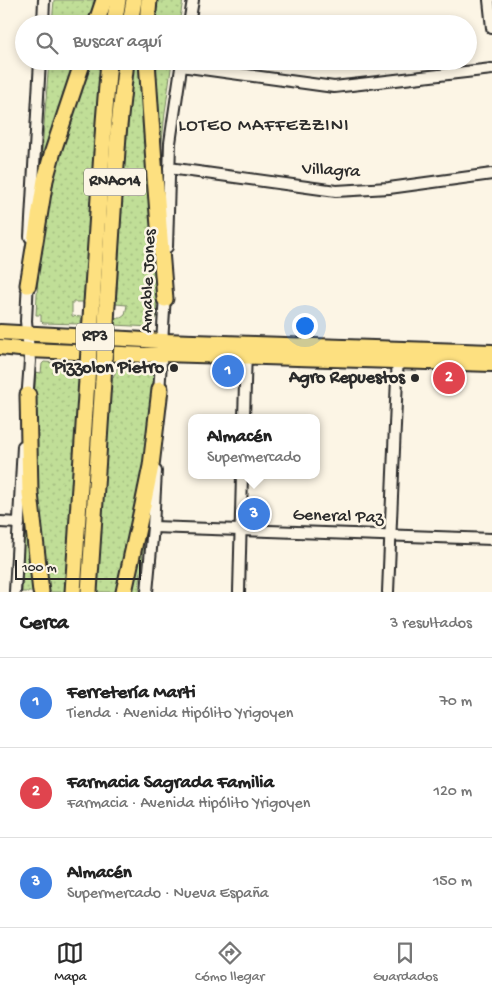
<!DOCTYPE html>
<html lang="es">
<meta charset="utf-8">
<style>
body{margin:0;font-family:"Gochi Hand",sans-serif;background:#f2f2f2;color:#222}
.scale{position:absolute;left:15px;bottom:12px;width:126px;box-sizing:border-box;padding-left:5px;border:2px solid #2b2b2b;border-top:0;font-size:14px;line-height:18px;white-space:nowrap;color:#2b2b2b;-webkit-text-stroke:4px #fcf5e5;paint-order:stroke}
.you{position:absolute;left:304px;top:325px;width:18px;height:18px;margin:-12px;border:4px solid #fff;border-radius:50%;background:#1a73e8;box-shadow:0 0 0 8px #1a73e833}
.badge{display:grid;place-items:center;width:32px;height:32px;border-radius:50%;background:#2b2b2b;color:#fff;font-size:16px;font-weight:700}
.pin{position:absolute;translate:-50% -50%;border:2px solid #fff;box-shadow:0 1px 5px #0006}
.popup{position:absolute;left:188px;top:414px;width:132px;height:65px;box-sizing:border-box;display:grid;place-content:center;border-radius:10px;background:#fff;filter:drop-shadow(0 1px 4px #0005);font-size:16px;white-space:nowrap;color:#767676}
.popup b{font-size:19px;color:#222}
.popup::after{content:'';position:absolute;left:50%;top:100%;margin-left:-10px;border:10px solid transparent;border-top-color:#fff}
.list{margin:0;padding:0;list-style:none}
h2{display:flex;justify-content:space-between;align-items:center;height:65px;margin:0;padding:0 20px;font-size:21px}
h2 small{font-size:16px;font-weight:400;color:#767676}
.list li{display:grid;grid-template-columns:32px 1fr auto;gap:15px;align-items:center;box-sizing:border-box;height:90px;padding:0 20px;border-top:1px solid #e0e0e0}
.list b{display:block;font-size:19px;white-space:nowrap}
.list p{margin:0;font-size:16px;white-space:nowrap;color:#767676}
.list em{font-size:16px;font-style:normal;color:#767676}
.icon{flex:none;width:28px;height:28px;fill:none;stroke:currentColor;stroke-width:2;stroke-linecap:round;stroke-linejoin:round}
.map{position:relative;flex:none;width:492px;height:592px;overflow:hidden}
.search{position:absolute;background:#fff;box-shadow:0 2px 8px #0003;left:15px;right:15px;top:15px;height:55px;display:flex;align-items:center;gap:12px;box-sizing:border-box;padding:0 18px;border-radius:28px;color:#767676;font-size:19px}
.sheet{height:335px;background:#fff}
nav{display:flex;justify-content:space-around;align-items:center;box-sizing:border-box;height:70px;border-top:1px solid #e0e0e0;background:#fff;font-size:14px;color:#767676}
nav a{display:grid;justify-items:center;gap:2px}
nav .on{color:#2b2b2b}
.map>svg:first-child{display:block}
.grass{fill:url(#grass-dots);stroke:#768461}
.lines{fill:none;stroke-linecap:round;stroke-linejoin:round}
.minor-casing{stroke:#2b2b2b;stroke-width:14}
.major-casing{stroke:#2b2b2b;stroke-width:18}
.highway-casing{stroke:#2b2b2b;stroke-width:19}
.minor{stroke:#fcf5e5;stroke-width:10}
.major{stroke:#fde080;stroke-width:14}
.highway{stroke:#fde080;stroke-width:15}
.highway-bridge-casing{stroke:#2b2b2b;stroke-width:19;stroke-linecap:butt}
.highway-bridge{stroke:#fde080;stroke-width:15}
.poi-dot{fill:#2b2b2b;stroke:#fcf5e5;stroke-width:2}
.labels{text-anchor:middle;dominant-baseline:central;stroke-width:5;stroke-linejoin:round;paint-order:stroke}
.shield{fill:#fcf5e5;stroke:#6a6863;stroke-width:1}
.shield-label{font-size:16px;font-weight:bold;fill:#2b2b2b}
.street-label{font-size:18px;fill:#2b2b2b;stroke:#fcf5e5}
.poi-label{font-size:18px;font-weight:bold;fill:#2b2b2b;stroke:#fcf5e5;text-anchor:end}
.neighbourhood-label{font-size:19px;letter-spacing:1px;fill:#2b2b2b;stroke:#fcf5e5}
</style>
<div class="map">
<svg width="492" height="592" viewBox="0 0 492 592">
<defs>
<pattern id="grass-dots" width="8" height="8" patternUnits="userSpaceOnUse" patternTransform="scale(1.25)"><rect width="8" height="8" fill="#c0de97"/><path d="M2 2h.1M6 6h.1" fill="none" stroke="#a5bf82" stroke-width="1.8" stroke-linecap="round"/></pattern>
</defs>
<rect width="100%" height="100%" fill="#fcf5e5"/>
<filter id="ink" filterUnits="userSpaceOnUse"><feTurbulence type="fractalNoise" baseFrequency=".02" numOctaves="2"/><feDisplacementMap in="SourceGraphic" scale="10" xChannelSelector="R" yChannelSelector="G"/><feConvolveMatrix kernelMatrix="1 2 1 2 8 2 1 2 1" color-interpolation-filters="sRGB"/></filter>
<g filter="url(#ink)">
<g class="grass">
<path d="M54 0H98L90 24H52Z"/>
<path d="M154 0H183L179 24H153Z"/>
<path d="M49 61H77L43 164H41Z"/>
<path d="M87 61H102L93 159 84 302H72V316L81 317V324L43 323 41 321V315H36L41 216Z"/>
<path d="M134 61H144L157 294 156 318H152L150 327 115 325 116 318H121L125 315 127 305 116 304 125 155Z"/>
<path d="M153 61H172L165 113 161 150 158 149Z"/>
<path d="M44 362 73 364 79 380 66 592H44L32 432 36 372 41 373 42 364Z"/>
<path d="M119 365 149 367 151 369V373H154L149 444 120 592H96L111 381Z"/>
<path d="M25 498 35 592H22Z"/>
<path d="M145 533 139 592H130L142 536Z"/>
</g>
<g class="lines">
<g class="minor-casing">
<g id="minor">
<path d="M489 0 492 28"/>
<path d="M43 24 44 0"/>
<path d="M189 24 193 0"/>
<path d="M181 66 334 87 492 69"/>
<path d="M169 168 336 191 389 188 492 174"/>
<path d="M30 237 40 61"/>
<path d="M167 247 170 143 174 115 182 61"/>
<path d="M159 394 165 294"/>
<path d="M27 401 30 361 26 321 28 279"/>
<path d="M244 418 246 349"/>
<path d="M0 522 19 523"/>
<path d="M153 527 492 539"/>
<path d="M15 592 23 446"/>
<path d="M147 592 153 527 156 471"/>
<path d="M239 592 242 475"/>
<path d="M388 592 398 354"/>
</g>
</g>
<g class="major-casing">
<g id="major">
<path d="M0 332 163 341 492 352"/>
<path d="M0 347 29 350 145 355 162 354 492 364"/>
</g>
</g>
<g class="highway-casing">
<g id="highway">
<path d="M96 24 104 0"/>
<path d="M114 24 118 0"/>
<path d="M130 24 134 0"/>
<path d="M147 24 149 0"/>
<path d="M147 61 155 177 165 299"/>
<path d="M28 285 45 180 53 151 83 61"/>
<path d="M92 303 104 122 109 61"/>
<path d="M107 304 118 135 126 61"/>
<path d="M28 395 30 493 41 592"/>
<path d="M73 592 87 380"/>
<path d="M89 592 103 381"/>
<path d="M124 592 143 505 151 466 160 389"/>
</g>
</g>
<use href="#minor" class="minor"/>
<use href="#major" class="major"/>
<use href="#highway" class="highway"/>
<g class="highway-bridge-casing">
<g id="highway-bridge">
<path d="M87 380 92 303"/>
<path d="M103 381 107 304"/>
</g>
</g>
<use href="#highway-bridge" class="highway-bridge"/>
</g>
</g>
<g class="poi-dot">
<circle cx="174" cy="368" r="5"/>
<circle cx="415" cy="378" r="5"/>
</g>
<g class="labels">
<g class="shield">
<rect x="84" y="168.5" width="62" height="27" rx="4"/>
<rect x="76" y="323.5" width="38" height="27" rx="4"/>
</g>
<g class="shield-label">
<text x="115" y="182">RNA014</text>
<text x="95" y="337">RP3</text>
</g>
<g class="street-label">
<text transform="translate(331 171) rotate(3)">Villagra</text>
<text transform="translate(149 281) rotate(-88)">Amable Jones</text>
<text transform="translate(338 517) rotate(2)">General Paz</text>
</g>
<g class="poi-label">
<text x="164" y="368">Pizzolon Pietro</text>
<text x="405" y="378">Agro Repuestos</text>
</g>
<g class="neighbourhood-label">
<text x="264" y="126">LOTEO MAFFEZZINI</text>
</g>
</g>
</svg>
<div class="scale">100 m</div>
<div class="you"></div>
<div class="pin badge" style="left:228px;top:371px;background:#3f7fe0">1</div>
<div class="pin badge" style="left:449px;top:378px;background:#e0444e">2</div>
<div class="pin badge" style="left:254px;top:514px;background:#3f7fe0">3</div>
<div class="popup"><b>Almacén</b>Supermercado</div>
<div class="search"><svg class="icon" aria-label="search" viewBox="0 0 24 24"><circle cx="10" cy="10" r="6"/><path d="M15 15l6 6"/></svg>Buscar aquí</div>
</div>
<section class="sheet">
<h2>Cerca<small>3 resultados</small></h2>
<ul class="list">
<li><span class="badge" style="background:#3f7fe0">1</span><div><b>Ferretería Marti</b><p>Tienda · Avenida Hipólito Yrigoyen</p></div><em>70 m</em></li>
<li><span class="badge" style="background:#e0444e">2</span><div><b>Farmacia Sagrada Familia</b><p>Farmacia · Avenida Hipólito Yrigoyen</p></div><em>120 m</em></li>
<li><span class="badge" style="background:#3f7fe0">3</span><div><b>Almacén</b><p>Supermercado · Nueva España</p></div><em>150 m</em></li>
</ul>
</section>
<nav>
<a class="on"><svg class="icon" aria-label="map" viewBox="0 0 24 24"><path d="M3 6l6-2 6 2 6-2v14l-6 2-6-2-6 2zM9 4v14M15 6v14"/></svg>Mapa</a>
<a><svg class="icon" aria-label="directions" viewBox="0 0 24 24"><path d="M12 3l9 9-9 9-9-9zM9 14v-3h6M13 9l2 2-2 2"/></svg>Cómo llegar</a>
<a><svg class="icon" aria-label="saved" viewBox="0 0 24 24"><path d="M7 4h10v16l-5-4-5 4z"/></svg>Guardados</a>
</nav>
